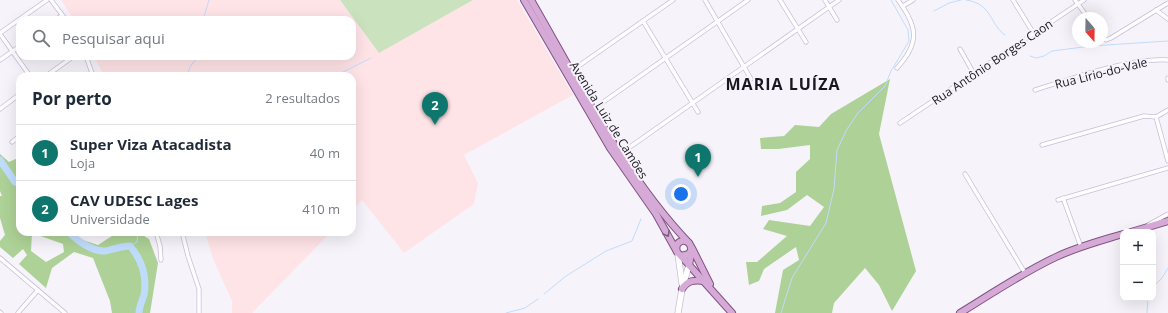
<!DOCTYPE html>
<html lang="pt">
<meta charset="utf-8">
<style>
body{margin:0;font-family:"Open Sans",sans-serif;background:#f6f6f7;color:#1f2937}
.controls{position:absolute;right:12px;bottom:12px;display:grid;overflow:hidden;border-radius:8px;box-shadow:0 4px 16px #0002}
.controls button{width:36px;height:36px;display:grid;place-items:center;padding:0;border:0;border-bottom:1px solid #e0e1e3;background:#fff;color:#1f2937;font:20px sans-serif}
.compass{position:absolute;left:1072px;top:12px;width:36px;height:36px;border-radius:50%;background:#fff;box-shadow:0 4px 16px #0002;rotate:160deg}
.you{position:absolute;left:681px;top:194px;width:14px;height:14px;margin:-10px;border:3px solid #fff;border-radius:50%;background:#1a73e8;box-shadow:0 0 0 6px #1a73e833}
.badge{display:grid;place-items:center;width:26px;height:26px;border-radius:50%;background:#0f766e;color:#fff;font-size:13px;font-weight:700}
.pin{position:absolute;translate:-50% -33px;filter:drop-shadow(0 1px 2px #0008)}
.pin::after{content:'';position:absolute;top:21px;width:14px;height:12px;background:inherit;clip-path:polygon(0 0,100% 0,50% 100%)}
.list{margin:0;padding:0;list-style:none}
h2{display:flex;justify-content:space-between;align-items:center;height:52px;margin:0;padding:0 16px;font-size:17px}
h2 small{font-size:13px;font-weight:400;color:#747a83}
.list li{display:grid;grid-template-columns:26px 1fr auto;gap:12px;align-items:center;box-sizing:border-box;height:56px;padding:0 16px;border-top:1px solid #e0e1e3}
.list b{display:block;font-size:15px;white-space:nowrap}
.list p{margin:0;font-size:13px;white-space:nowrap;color:#747a83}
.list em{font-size:13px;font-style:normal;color:#747a83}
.icon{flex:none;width:22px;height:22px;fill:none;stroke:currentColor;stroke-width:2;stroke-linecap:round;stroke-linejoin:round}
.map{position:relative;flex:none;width:1168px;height:313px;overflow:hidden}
.search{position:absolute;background:#fff;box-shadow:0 4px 16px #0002;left:16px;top:16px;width:340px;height:44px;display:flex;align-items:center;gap:10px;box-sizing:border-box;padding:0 14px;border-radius:12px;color:#747a83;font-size:15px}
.panel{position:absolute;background:#fff;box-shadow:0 4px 16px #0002;left:16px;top:72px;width:340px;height:164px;border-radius:12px}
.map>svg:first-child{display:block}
.education{fill:#ffe4e7}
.green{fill:#cbe2be}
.forest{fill:#add196;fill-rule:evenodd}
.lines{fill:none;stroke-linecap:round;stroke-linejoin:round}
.stream{stroke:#c0dcfc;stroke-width:1}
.river{stroke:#c0dcfc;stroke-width:7}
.street-casing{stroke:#c8bddb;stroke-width:5}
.secondary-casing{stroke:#c8bddb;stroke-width:7}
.primary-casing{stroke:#835285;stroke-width:8}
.street{stroke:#fff;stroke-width:3.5}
.secondary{stroke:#fff;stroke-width:5.5}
.primary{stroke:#d6aad6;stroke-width:6}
.oneway{stroke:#78607c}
.labels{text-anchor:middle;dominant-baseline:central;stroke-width:4;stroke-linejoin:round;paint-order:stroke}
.street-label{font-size:12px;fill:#1a1621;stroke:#f6f4fa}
.district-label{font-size:16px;font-weight:bold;letter-spacing:1px;fill:#1a1621;stroke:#f6f4fa}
</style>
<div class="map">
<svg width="1168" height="313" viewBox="0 0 1168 313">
<rect width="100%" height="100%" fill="#f6f4fa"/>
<g class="education">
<path d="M61 0H340L379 53 473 0H517L573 95 464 155 478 183 474 204 404 253 362 200 352 210V76H104L94 56H352V20H74Z"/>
<path d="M205 232H331L252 313H232V301L213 259Z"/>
</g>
<path class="green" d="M340 0H473L379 53Z"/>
<g class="forest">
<path d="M890 79 879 134 916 271 892 311 879 285 865 268 834 303 832 313H775L783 270 799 260 796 247 764 269 759 281 749 285 746 262H757L787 236 763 229 769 220 810 226 824 207 807 195 787 210 761 216 762 206 780 203 796 192V172L810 159V145L778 149H761L760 138 784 136 795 125 819 127 831 114Z"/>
<path d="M0 154 9 162 20 157V232H71L77 238 98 245 115 234 128 232H138L149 239 158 263 150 313H112L110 301 93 258 74 252 52 268 46 288 19 264 27 255 23 249 13 258 0 247V241L5 235 0 218V196H2L0 191ZM32 233 63 244 64 252 46 262 31 251Z"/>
</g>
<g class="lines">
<g class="stream">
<path d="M966 0C993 4 989 24 1005 35"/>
<path d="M934 11 949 3 961 0"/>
<path d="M203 20 209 0"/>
<path d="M1030 56 1036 58 1044 56 1052 51 1091 46 1168 41"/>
<path d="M187 76 190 67 198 56"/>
<path d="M335 76 371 58"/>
<path d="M130 246 137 242 138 232"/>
<path d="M1153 287 1162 278 1168 268"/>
<path d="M544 294 566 276 606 251 632 241 641 219"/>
<path d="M506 313 525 308 538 299"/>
<path d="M781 313 792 278 826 223 834 189 837 150 847 129 858 113 885 86 891 71 909 41 908 30 891 0"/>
<path d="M1147 313 1148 298"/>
</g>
<g class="river">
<path d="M0 160 15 182 20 184"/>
<path d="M69 232C76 240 93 252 105 251 113 250 121 246 130 246 142 260 147 277 144 295 142 301 139 307 139 313"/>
</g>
<g class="street-casing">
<g id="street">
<path d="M51 0 66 20"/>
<path d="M705 0 751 79"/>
<path d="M780 0 806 42"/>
<path d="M825 0 837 20"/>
<path d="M1013 0 1034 34"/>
<path d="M1075 0 1088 18"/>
<path d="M903 6 913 0"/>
<path d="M1156 10 1168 19"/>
<path d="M56 20 62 15"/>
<path d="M643 21 698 112"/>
<path d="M0 33 47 0"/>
<path d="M0 34 30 76"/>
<path d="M1102 38 1106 40 1111 38 1168 3"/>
<path d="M960 49 974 74"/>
<path d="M86 56 93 76"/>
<path d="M0 60 20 46"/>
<path d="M897 68C920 43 918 27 898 0"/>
<path d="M570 72 673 0"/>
<path d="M46 76 74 56"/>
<path d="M1168 78V80"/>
<path d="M1035 90C1074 78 1127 58 1168 60"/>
<path d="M0 109 20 94"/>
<path d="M592 110 748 0"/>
<path d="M1168 110 1156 117 1168 161"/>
<path d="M900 123 1084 0"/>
<path d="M12 142 20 136"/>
<path d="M1042 145 1144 116 1156 117"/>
<path d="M620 154 839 0"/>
<path d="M965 174 1025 273"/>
<path d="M1063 198 1081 247"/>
<path d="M1058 200 1168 168"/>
<path d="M1148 225 1168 214"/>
<path d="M156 232 160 246 161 260"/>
<path d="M182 232 188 256 199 289V313"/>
<path d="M0 258 65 313"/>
<path d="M0 312 1 313"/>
<path d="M18 313 38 290"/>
</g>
</g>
<g class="secondary-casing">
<g id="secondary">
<path d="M678 254 682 283"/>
<path d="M678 313 682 289 689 265"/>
</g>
</g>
<g class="primary-casing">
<g id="primary">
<path d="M524 0 610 148 656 214 676 250"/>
<path d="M531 0C578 81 624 175 689 243"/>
<path d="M1131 232 1168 221"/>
<path d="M692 248 710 284"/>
<path d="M681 256 732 313"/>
<path d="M689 265C690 259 692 253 691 248 690 237 673 239 677 252L681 256 689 254 691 250"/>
<path d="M682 289C688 280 694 280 704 281"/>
<path d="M960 313C991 294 1022 273 1056 257 1077 247 1100 241 1123 234"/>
</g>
</g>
<use href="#street" class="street"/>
<use href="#secondary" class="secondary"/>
<use href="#primary" class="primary"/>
</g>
<defs><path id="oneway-chevron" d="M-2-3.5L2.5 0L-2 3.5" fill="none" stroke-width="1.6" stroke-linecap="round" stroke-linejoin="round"/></defs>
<use class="oneway" href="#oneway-chevron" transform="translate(667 234) rotate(62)"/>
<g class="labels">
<g class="street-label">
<text transform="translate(992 62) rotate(-34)">Rua Antônio Borges Caon</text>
<text transform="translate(1101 73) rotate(-14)">Rua Lírio-do-Vale</text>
<text transform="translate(609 120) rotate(58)">Avenida Luiz de Camões</text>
</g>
<g class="district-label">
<text x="783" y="84">MARIA LUÍZA</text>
</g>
</g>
</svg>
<div class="controls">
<button>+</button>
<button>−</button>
</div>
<svg class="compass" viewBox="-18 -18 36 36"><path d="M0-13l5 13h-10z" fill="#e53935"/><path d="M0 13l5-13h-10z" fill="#747a83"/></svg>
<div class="you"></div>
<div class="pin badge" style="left:698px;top:177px">1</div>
<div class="pin badge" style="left:435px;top:125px">2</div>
<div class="search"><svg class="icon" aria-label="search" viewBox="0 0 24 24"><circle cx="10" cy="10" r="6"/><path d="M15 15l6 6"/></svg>Pesquisar aqui</div>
<section class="panel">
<h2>Por perto<small>2 resultados</small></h2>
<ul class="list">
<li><span class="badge">1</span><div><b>Super Viza Atacadista</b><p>Loja</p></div><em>40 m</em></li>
<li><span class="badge">2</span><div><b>CAV UDESC Lages</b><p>Universidade</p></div><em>410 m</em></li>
</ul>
</section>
</div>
